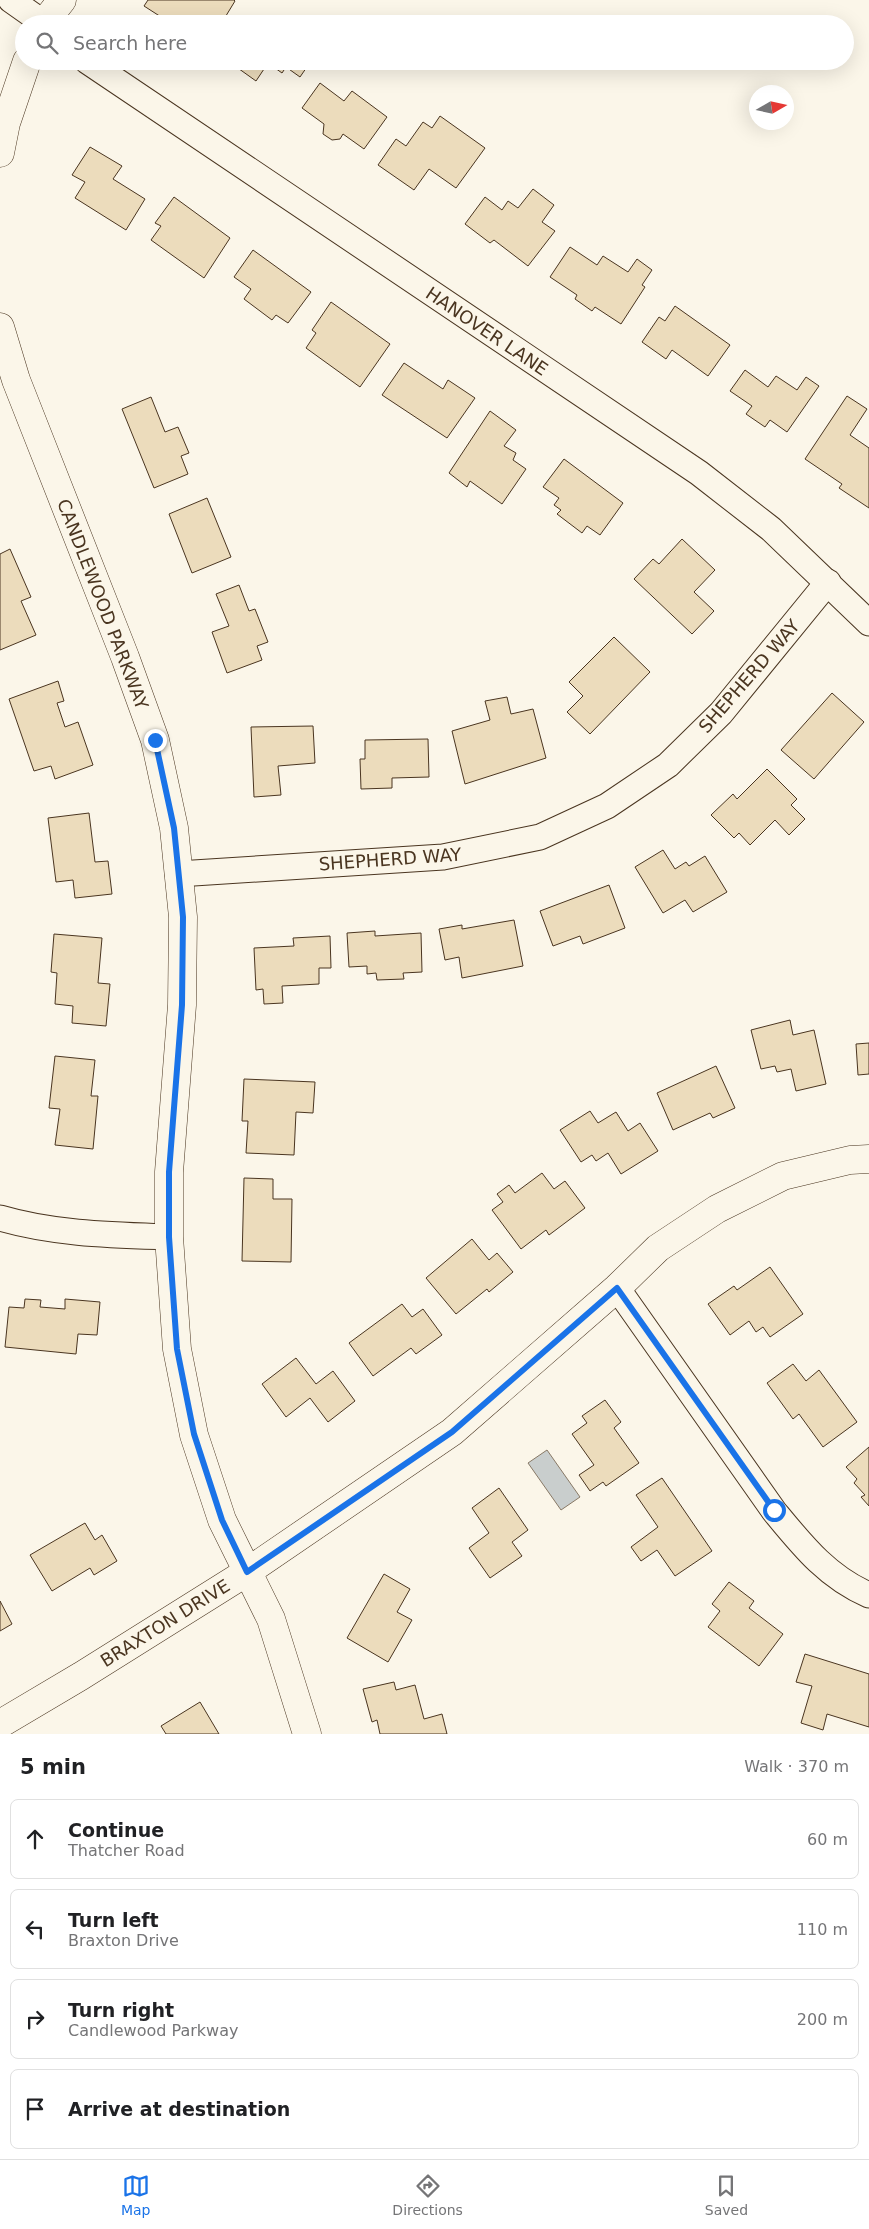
<!DOCTYPE html>
<meta charset="utf-8">
<style>
body{margin:0;font-family:"DejaVu Sans",sans-serif;background:#f2f2f2;color:#202124}
.compass{position:absolute;left:749px;top:85px;width:45px;height:45px;border-radius:50%;background:#fff;box-shadow:0 5px 20px #0002;rotate:81deg}
.stop{position:absolute;width:15px;height:15px;margin:-11px;border:4px solid #1a73e8;border-radius:50%;background:#fff}
.stop.end{background:#1a73e8;border-color:#fff;box-shadow:0 1px 5px #0008}
.list{margin:0;padding:0;list-style:none}
h2{display:flex;justify-content:space-between;align-items:center;height:65px;margin:0;padding:0 20px;font-size:21px}
h2 small{font-size:16px;font-weight:400;color:#757577}
.list li{display:grid;grid-template-columns:32px 1fr auto;gap:15px;align-items:center;box-sizing:border-box;height:80px;margin:0 10px 10px;padding:0 10px;border:1px solid #e0e0e0;border-radius:8px}
.list b{display:block;font-size:19px;white-space:nowrap}
.list p{margin:0;font-size:16px;white-space:nowrap;color:#757577}
.list em{font-size:16px;font-style:normal;color:#757577}
.icon{flex:none;width:28px;height:28px;fill:none;stroke:currentColor;stroke-width:2;stroke-linecap:round;stroke-linejoin:round}
.map{position:relative;flex:none;width:869px;height:1734px;overflow:hidden}
.search{position:absolute;background:#fff;box-shadow:0 5px 20px #0002;left:15px;right:15px;top:15px;height:55px;display:flex;align-items:center;gap:12px;box-sizing:border-box;padding:0 18px;border-radius:28px;color:#757577;font-size:19px}
.sheet{height:425px;background:#fff}
nav{display:flex;justify-content:space-around;align-items:center;box-sizing:border-box;height:70px;border-top:1px solid #e0e0e0;background:#fff;font-size:14px;color:#757577}
nav a{display:grid;justify-items:center;gap:2px}
nav .on{color:#1a73e8}
.map>svg:first-child{display:block}
.water{fill:#c9cecd;stroke:#887966}
.building{fill:#ecdcbc;stroke:#4a3520}
.lines{fill:none;stroke-linecap:round;stroke-linejoin:round}
.minor-casing{stroke:#4a3520;stroke-width:27}
.tertiary-casing{stroke:#4a3520;stroke-width:29}
.minor{stroke:#fbf6e9;stroke-width:25}
.tertiary{stroke:#fbf6e9;stroke-width:28}
.route{stroke:#1a73e8;stroke-width:6}
.labels{text-anchor:middle;dominant-baseline:central;stroke-width:4;stroke-linejoin:round;paint-order:stroke}
.street-label{font-size:18px;fill:#4a3520;stroke:#fbf6e9}
</style>
<div class="map">
<svg width="869" height="1734" viewBox="0 0 869 1734">
<rect width="100%" height="100%" fill="#fbf6e9"/>
<path class="water" d="M547 1450 580 1497 561 1510 528 1463Z"/>
<g class="building">
<path d="M148 0H234L235 1 221 24H172L144 6Z"/>
<path d="M287 16 298 24H281Z"/>
<path d="M228 61H311L300 77 286 67 282 73 268 63 256 81Z"/>
<path d="M320 83 344 101 352 91 387 117 364 149 343 134 340 139 332 140 323 134 324 124 302 108Z"/>
<path d="M440 116 485 148 456 188 429 169 414 190 378 165 396 139 406 146 423 122 432 128Z"/>
<path d="M90 147 122 166 113 179 145 199 126 230 75 198 85 182 72 175Z"/>
<path d="M533 189 554 205 542 222 555 231 528 266 494 240 490 243 465 224 485 197 502 210 508 201 518 208Z"/>
<path d="M174 197 230 238 204 278 151 240 161 226 155 223Z"/>
<path d="M570 247 597 265 603 256 628 272 637 259 652 270 642 285 645 287 621 324 595 307 592 311 575 299 577 295 550 277Z"/>
<path d="M253 250 311 292 288 323 276 315 272 320 244 299 251 289 234 277Z"/>
<path d="M331 302 390 344 360 387 306 348 316 333 312 330Z"/>
<path d="M675 306 730 345 708 376 672 350 666 359 642 342 659 317 665 321Z"/>
<path d="M404 363 443 389 448 380 475 398 447 438 382 395Z"/>
<path d="M745 370 768 387 776 376 797 390 806 377 819 386 787 432 770 420 765 427 746 414 752 406 730 391Z"/>
<path d="M847 396 867 409 850 435 869 448V508L839 488 842 484 805 459Z"/>
<path d="M151 397 165 432 178 427 189 453 181 456 188 474 154 488 122 409Z"/>
<path d="M490 411 516 430 504 446 516 453 513 460 526 469 502 504 470 481 467 487 449 473Z"/>
<path d="M564 459 623 503 600 535 587 526 582 533 557 514 561 510 554 505 559 498 543 487Z"/>
<path d="M207 498 231 557 192 573 169 514Z"/>
<path d="M682 539 715 570 694 592 714 611 692 634 634 579 653 559 659 564Z"/>
<path d="M10 549 31 597 21 601 36 635 0 650V554Z"/>
<path d="M239 585 249 611 255 609 268 642 257 646 262 660 227 673 212 632 229 626 216 594Z"/>
<path d="M614 637 650 672 590 734 567 712 583 696 569 682Z"/>
<path d="M58 681 64 701 57 703 65 727 78 722 93 765 55 779 51 766 34 771 9 699Z"/>
<path d="M832 693 864 722 814 779 781 750Z"/>
<path d="M507 697 511 714 533 709 546 758 465 784 452 731 490 720 485 701Z"/>
<path d="M313 726 315 763 278 766 281 795 254 797 251 727Z"/>
<path d="M428 739 429 777 392 778V788L361 789 360 759H365V740Z"/>
<path d="M767 769 797 799 791 805 805 819 789 835 775 820 750 845 739 833 734 838 711 815 733 794 737 799Z"/>
<path d="M89 813 95 862 108 861 112 894 75 898 73 880 56 882 48 818Z"/>
<path d="M663 850 675 869 686 862 689 866 705 856 727 892 693 912 685 900 663 913 635 867Z"/>
<path d="M609 885 625 928 583 944 580 936 553 946 540 911Z"/>
<path d="M514 920 523 966 462 978 459 957 445 960 439 929 462 925V929Z"/>
<path d="M375 931V936L421 933 422 972 403 973 404 979 377 980 376 973 367 974V966L349 967 347 933Z"/>
<path d="M54 934 102 938 98 983 110 984 106 1026 72 1023 73 1006 55 1004 57 973 51 972Z"/>
<path d="M330 936 331 968H319V984L282 986 283 1003 264 1004 263 989 256 990 254 948 294 946 293 938Z"/>
<path d="M790 1020 793 1035 814 1030 826 1084 796 1091 791 1069 777 1072 775 1066 761 1069 751 1030Z"/>
<path d="M869 1043V1074L858 1075 856 1044Z"/>
<path d="M55 1056 95 1060 91 1096H98L93 1149 55 1145 60 1109 49 1108Z"/>
<path d="M716 1066 735 1108 713 1118 710 1113 673 1130 657 1093Z"/>
<path d="M244 1079 315 1082 313 1113 296 1112 294 1155 246 1153 248 1121H242Z"/>
<path d="M590 1111 598 1123 616 1112 628 1131 640 1123 658 1151 621 1174 608 1153 596 1161 592 1155 581 1162 560 1130Z"/>
<path d="M542 1173 554 1189 565 1181 585 1208 549 1235 546 1230 521 1249 492 1210 503 1202 497 1194 509 1185 515 1193Z"/>
<path d="M244 1178 273 1179V1199H292L291 1262 242 1261Z"/>
<path d="M472 1239 489 1260 497 1253 513 1272 489 1292 487 1289 456 1314 426 1278Z"/>
<path d="M770 1267 803 1314 770 1337 763 1327 756 1332 749 1321 730 1335 708 1304 734 1286 737 1290Z"/>
<path d="M25 1299 41 1300 40 1307 65 1309V1299L100 1302 97 1335 78 1334 76 1354 5 1347 9 1307 24 1308Z"/>
<path d="M402 1304 412 1317 423 1309 442 1335 416 1354 411 1348 373 1376 349 1343Z"/>
<path d="M296 1358 316 1384 333 1371 355 1401 328 1422 310 1398 286 1417 262 1384Z"/>
<path d="M793 1364 806 1381 819 1370 857 1422 823 1447 799 1414 793 1419 767 1383Z"/>
<path d="M605 1400 621 1422 614 1428 639 1463 606 1486 603 1482 590 1491 579 1475 594 1465 572 1434 587 1423 582 1416Z"/>
<path d="M869 1447V1506L861 1497 865 1495 854 1483 857 1479 846 1467Z"/>
<path d="M662 1478 712 1551 675 1576 657 1550 641 1561 631 1547 658 1527 636 1495Z"/>
<path d="M499 1488 528 1530 512 1542 522 1556 490 1578 469 1548 489 1533 472 1508Z"/>
<path d="M85 1523 95 1540 102 1535 117 1561 94 1575 90 1568 52 1591 30 1555Z"/>
<path d="M384 1574 410 1589 397 1612 412 1620 388 1662 347 1638Z"/>
<path d="M729 1582 754 1601 749 1608 783 1634 759 1666 708 1627 720 1611 712 1604Z"/>
<path d="M0 1601 12 1624 0 1631Z"/>
<path d="M805 1654 869 1674V1727L827 1714 823 1730 801 1723 812 1686 796 1682Z"/>
<path d="M394 1682 396 1690 415 1685 424 1719 442 1714 447 1734H380L377 1720 372 1722 363 1689Z"/>
<path d="M200 1702 219 1734H166L161 1726Z"/>
</g>
<g class="lines">
<g class="minor-casing">
<g id="minor">
<path d="M11 0 45 24"/>
<path d="M87 61 699 473 771 529 869 623"/>
<path d="M178 874 443 857 540 837 607 806 668 765 721 713 828 582"/>
<path d="M0 1218C54 1234 112 1235 169 1237"/>
<path d="M617 1288 774 1511C802 1545 827 1577 869 1595"/>
</g>
</g>
<g class="tertiary-casing">
<g id="tertiary">
<path d="M43 24 62 0"/>
<path d="M0 153 6 123 27 61"/>
<path d="M0 327 16 380 125 657 155 740 174 828 183 917 182 1005 169 1172V1237L177 1349 194 1435 222 1520 271 1619 307 1734"/>
<path d="M0 1724 81 1676 247 1572 452 1432 617 1288 658 1248 717 1209 783 1176 850 1160 869 1159"/>
</g>
</g>
<use href="#minor" class="minor"/>
<use href="#tertiary" class="tertiary"/>
</g>
<g class="lines">
<path class="route" d="M155 740 174 828 183 917 182 1005 169 1172V1237L177 1349 194 1434 222 1520 247 1572 452 1432 617 1288 774 1510"/>
</g>
<g class="labels">
<g class="street-label">
<text transform="translate(487 331) rotate(34)">HANOVER LANE</text>
<text transform="translate(103 604) rotate(69)">CANDLEWOOD PARKWAY</text>
<text transform="translate(749 676) rotate(-49)">SHEPHERD WAY</text>
<text transform="translate(390 859) rotate(-4)">SHEPHERD WAY</text>
<text transform="translate(165 1623) rotate(-32)">BRAXTON DRIVE</text>
</g>
</g>
</svg>
<svg class="compass" viewBox="-18 -18 36 36"><path d="M0-13l5 13h-10z" fill="#e53935"/><path d="M0 13l5-13h-10z" fill="#757577"/></svg>
<div class="stop" style="left:774px;top:1510px"></div>
<div class="stop end" style="left:155px;top:740px"></div>
<div class="search"><svg class="icon" aria-label="search" viewBox="0 0 24 24"><circle cx="10" cy="10" r="6"/><path d="M15 15l6 6"/></svg>Search here</div>
</div>
<section class="sheet">
<h2>5 min<small>Walk · 370 m</small></h2>
<ul class="list">
<li><svg class="icon" aria-label="ahead" viewBox="0 0 24 24"><path d="M12 20V5M6 11l6-6 6 6"/></svg><div><b>Continue</b><p>Thatcher Road</p></div><em>60 m</em></li>
<li><svg class="icon" aria-label="left" viewBox="0 0 24 24"><path d="M17 20v-9H6M10 6l-5 5 5 5"/></svg><div><b>Turn left</b><p>Braxton Drive</p></div><em>110 m</em></li>
<li><svg class="icon" aria-label="right" viewBox="0 0 24 24"><path d="M7 20v-9h11M14 6l5 5-5 5"/></svg><div><b>Turn right</b><p>Candlewood Parkway</p></div><em>200 m</em></li>
<li><svg class="icon" aria-label="arrive" viewBox="0 0 24 24"><path d="M6 21V4h12l-3 4 3 4H6"/></svg><div><b>Arrive at destination</b></div></li>
</ul>
</section>
<nav>
<a class="on"><svg class="icon" aria-label="map" viewBox="0 0 24 24"><path d="M3 6l6-2 6 2 6-2v14l-6 2-6-2-6 2zM9 4v14M15 6v14"/></svg>Map</a>
<a><svg class="icon" aria-label="directions" viewBox="0 0 24 24"><path d="M12 3l9 9-9 9-9-9zM9 14v-3h6M13 9l2 2-2 2"/></svg>Directions</a>
<a><svg class="icon" aria-label="saved" viewBox="0 0 24 24"><path d="M7 4h10v16l-5-4-5 4z"/></svg>Saved</a>
</nav>
